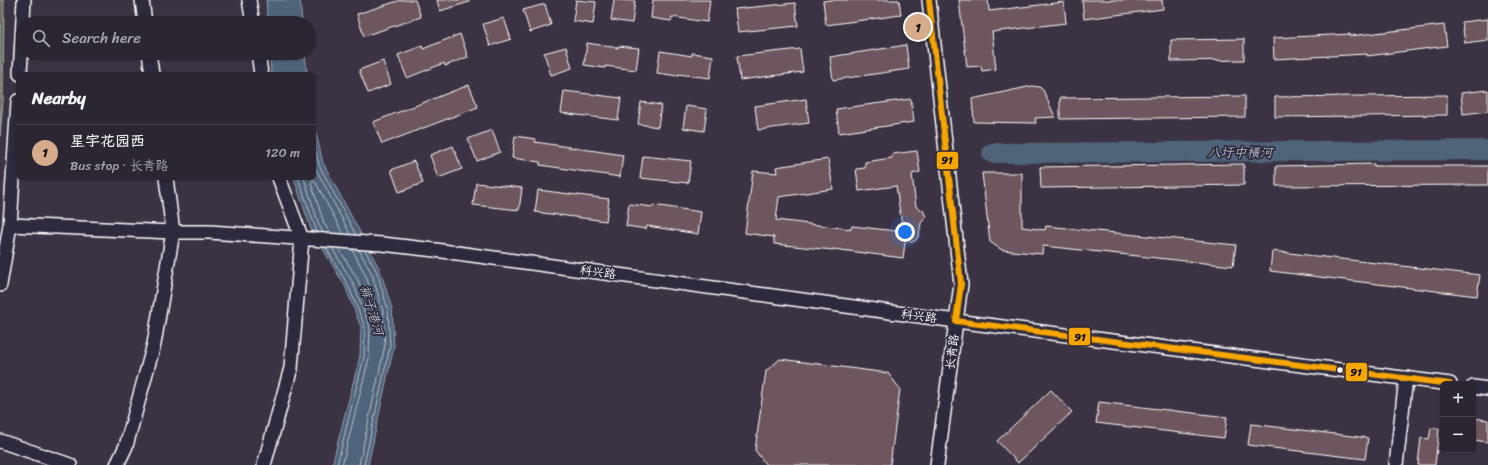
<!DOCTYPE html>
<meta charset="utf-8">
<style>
body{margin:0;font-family:Sriracha,"LXGW WenKai TC",sans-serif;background:#342e3a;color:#f1f3f6}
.controls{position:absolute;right:12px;bottom:12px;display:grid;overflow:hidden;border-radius:6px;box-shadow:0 1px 3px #0004}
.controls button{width:36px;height:36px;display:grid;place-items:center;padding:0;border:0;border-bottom:1px solid #48434d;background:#2c2632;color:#f1f3f6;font:20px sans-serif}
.you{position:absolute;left:905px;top:232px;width:14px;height:14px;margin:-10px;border:3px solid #fff;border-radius:50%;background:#1a73e8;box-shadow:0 0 0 6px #1a73e833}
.badge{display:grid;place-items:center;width:26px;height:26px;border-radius:50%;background:#d6ab8b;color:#111;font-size:13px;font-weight:700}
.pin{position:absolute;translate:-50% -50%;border:2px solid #fff;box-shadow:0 1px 4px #0006}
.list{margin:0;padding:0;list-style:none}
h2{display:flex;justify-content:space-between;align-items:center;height:52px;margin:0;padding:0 16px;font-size:17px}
h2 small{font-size:13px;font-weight:400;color:#a6a5ac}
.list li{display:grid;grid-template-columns:26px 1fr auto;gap:12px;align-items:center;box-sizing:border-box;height:56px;padding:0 16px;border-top:1px solid #48434d}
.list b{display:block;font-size:15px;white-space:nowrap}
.list p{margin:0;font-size:13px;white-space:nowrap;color:#a6a5ac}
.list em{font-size:13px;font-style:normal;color:#a6a5ac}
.icon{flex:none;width:22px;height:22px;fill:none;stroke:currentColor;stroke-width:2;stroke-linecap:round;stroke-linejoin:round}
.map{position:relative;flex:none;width:1488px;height:465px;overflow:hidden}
.search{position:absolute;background:#2c2632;box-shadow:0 1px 3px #0004;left:16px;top:16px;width:300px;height:44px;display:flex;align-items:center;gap:10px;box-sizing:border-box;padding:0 14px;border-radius:22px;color:#a6a5ac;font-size:15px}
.panel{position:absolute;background:#2c2632;box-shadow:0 1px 3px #0004;left:16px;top:72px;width:300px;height:108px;border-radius:6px}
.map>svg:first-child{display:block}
.green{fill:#666b5e;stroke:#b2b5ae}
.water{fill:#4f647a;stroke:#95a2af}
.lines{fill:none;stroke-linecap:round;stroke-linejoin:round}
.shore{stroke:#b9c1ca;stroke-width:1}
.river{stroke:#4f647a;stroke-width:20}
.building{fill:#6d565d;stroke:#fff}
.minor-casing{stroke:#fff;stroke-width:16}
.minor{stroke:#2f2a3d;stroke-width:13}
.bus-1-casing{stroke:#2f2a3d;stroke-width:9}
.bus-1{stroke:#f7a600;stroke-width:6}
.bus-dot{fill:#fff;stroke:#2f2a3d;stroke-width:1.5}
.labels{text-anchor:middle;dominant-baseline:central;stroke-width:3.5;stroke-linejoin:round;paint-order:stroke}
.street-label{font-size:12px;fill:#fff;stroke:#2f2a3d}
.water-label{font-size:13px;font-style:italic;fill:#b0b9c3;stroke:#2f2a3d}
.line-badge{stroke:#2f2a3d;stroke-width:1.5}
.pale-badge-label{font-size:11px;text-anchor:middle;font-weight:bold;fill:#111}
</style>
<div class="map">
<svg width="1488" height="465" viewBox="0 0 1488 465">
<rect width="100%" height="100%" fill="#3b3343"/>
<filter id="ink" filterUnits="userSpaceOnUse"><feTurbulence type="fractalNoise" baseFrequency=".025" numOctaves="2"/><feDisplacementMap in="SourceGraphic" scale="8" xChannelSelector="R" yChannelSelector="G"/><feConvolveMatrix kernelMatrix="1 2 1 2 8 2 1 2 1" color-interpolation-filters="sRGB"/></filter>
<g filter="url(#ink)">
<path class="green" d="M0 0H4L3 101 0 136Z"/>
<g class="water">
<path d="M266 0H300L302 23H268Z"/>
<path d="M270 53H305L307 74H271Z"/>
<path d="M314 125 323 163 380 270 392 309 394 346 368 465H332L360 356 361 327 345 286 311 229 294 178H314Z"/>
</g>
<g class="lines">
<g class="shore">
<path d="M314 143 319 165 356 235"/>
<path d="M314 165 350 234"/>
<path d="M298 178 317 232"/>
<path d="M304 178 319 225 323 232"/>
<path d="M330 233 324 223 311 183 313 180 315 181 343 234"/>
<path d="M326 248 348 285 365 327 364 357 337 465"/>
<path d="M332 248 353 283 370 327 369 358 342 465"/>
<path d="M339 249 358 280 373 318 376 319 377 318V312L366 276 352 249"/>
<path d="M359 250 372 274 383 311 385 345 359 465"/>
<path d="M364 465 390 346 388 310 377 272 365 250"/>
</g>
<path class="river" d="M992 153 1488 150"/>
</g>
<g class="building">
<path d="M401 0H415L421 17 364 36 357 14Z"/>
<path d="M437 0H468L469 2 440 11Z"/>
<path d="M576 0 596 2 593 24 573 21Z"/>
<path d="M614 0 635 1 632 23 611 20Z"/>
<path d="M653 0H710L707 22 672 17 671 21 651 18Z"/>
<path d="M830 0H899L901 15 826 25 823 1Z"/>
<path d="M959 0H988L989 11 1064 2 1066 23 992 32 996 69 982 71 981 66 967 67Z"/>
<path d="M1082 0H1162L1163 9 1084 19Z"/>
<path d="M795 3 798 26 738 32 735 9Z"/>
<path d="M545 4 551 25 530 32 523 10Z"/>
<path d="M504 18 511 39 490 46 483 24Z"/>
<path d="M1488 19V40L1465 43 1462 22Z"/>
<path d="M1444 25 1447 46 1367 56V54L1274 59 1273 38 1350 34V36Z"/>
<path d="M460 34 468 57 445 66 444 63 407 78 398 55 422 46 423 49Z"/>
<path d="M1244 39V60L1171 61V40Z"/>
<path d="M587 43 618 48V46L639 48 636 70 605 66V68L584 65Z"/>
<path d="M906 45 909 69 833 80 830 57Z"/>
<path d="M566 47 572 68 551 75 544 53Z"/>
<path d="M800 49 803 72 740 80 737 56Z"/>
<path d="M660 51 692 56V53L713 56 710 78 678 74V76L657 73Z"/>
<path d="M383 61 391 84 368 93 359 70Z"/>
<path d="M469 85 478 107 382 144 373 122Z"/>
<path d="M1032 86 1039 87 1043 90 1055 117 1035 118 1036 123 974 122 972 99Z"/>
<path d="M1488 90V111L1463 114 1461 93Z"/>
<path d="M564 91 621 98 618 120 561 113Z"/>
<path d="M1447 95V115L1275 117V97Z"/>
<path d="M1245 96V117L1060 119V98Z"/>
<path d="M806 99 809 123 758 130 755 106Z"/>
<path d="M911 99 914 122 839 133 836 109Z"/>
<path d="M641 102 661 105 658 127 638 124Z"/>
<path d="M686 106 707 109 704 131 683 128Z"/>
<path d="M492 130 500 152 477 161 468 139Z"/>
<path d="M515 136 536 139 535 142 623 155 620 177 540 165V162L512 158Z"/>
<path d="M453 146 462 169 438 178 430 155Z"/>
<path d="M917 151 920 172 912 174 916 207 923 210 926 217 921 223 919 235 916 240 912 242 905 243 903 258 833 249V250L774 244V237L745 233 753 171 777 173 776 167 828 159 833 189 779 197 776 220 851 229 852 226 896 231 897 227 902 225 896 186 859 191 856 169 865 168V162L892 158V154Z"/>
<path d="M643 156 691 161 688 183 640 178Z"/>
<path d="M414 161 423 183 399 192 391 170Z"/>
<path d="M1244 164V185L1041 188 1040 167Z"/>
<path d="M1374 164V166H1488V185L1276 186V166Z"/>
<path d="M982 173H1022V227L1045 230 1046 226 1236 245 1233 266 1043 246 1042 254 1002 250 990 242Z"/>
<path d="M476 183 522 188 519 210 473 205Z"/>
<path d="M538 190 609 199 606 221 535 212Z"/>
<path d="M629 204 653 207V205L701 212 698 234 647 226 646 229 626 226Z"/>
<path d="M1272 251 1480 275 1477 296 1270 271Z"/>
<path d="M780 359 888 373 900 389 890 465H766L755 450 766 371Z"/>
<path d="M1051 390 1072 412 1018 463 997 441Z"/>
<path d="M1099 402 1227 417 1224 438 1096 423Z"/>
<path d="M1473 418 1488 420V442L1473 440Z"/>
<path d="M1251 424 1368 438 1365 459 1248 445Z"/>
<path d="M1431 428 1439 429 1435 465H1418L1421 438 1429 439Z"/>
</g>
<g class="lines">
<g class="minor-casing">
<g id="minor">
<path d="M142 0 145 23"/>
<path d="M249 0 253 23"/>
<path d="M929 0 961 284 937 465"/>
<path d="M149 53 152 74"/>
<path d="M258 53 261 74"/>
<path d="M20 74 24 0"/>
<path d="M10 225 173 232H209L382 244 435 250 956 321 1450 384"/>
<path d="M0 285 10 225 18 101"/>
<path d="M1473 387 1488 389"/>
<path d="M0 441 70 465"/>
<path d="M117 465 126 446 154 344 173 232 166 178"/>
<path d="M264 465 291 368 302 239 279 178"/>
<path d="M1396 465 1406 378"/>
</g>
</g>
<use href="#minor" class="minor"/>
<g class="bus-1-casing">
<g id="bus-1">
<path d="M929 0 961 284 956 321"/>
<path d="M956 321 1450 384"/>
</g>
</g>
<use href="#bus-1" class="bus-1"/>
</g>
</g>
<circle class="bus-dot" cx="1340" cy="370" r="3.5"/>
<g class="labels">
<g class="street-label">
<text transform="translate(598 272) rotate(8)">科兴路</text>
<text transform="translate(919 316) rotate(8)">科兴路</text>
<text transform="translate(952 352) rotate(-83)">长青路</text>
</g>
<g class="water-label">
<text x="1240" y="152">八圩中横河</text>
<text transform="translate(372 310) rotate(73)">裤子港河</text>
</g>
</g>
<g class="line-badge">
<rect x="936" y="151" width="23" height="19" rx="4" fill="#f7a600"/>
<rect x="1068" y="327" width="23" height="19" rx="4" fill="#f7a600"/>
<rect x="1345" y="362" width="23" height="20" rx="4" fill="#f7a600"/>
</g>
<g class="pale-badge-label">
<text x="947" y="164">91</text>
<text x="1080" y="341">91</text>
<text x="1356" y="376">91</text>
</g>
</svg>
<div class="controls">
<button>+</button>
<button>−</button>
</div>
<div class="you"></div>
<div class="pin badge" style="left:918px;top:27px">1</div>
<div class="search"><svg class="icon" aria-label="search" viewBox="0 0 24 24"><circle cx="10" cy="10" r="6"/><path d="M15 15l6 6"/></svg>Search here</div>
<section class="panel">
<h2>Nearby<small></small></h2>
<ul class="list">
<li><span class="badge">1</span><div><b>星宇花园西</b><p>Bus stop · 长青路</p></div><em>120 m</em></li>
</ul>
</section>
</div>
